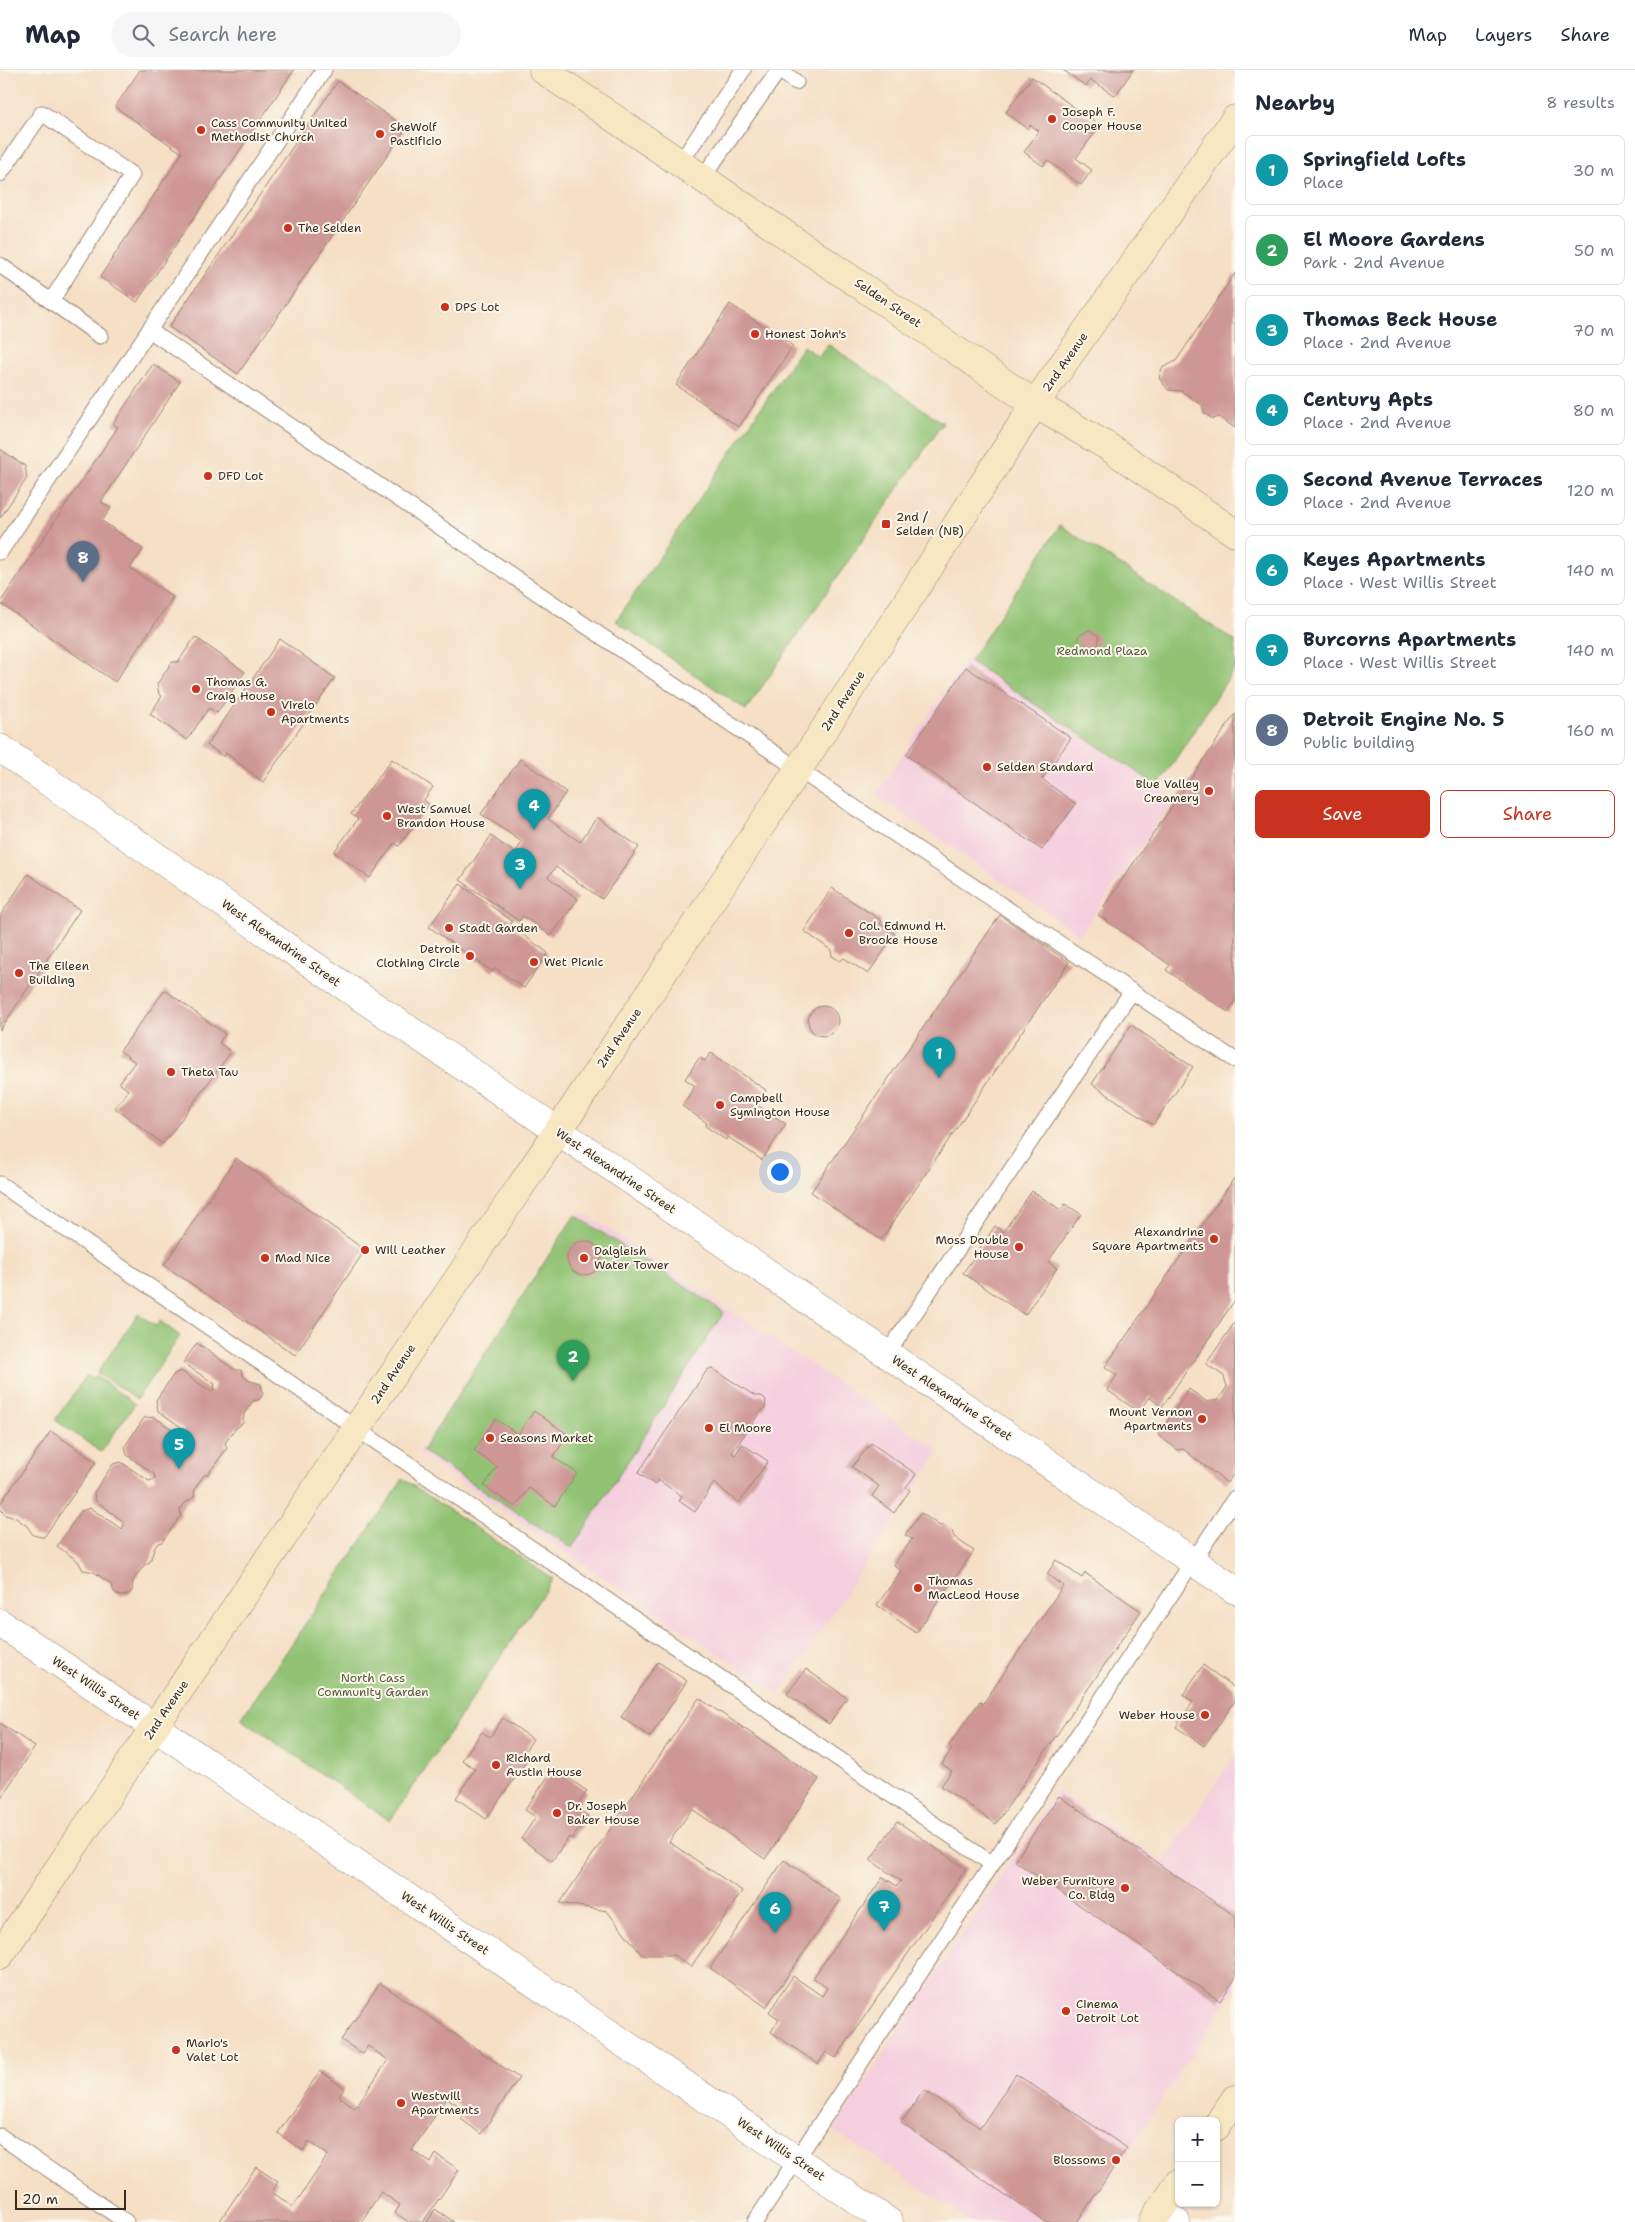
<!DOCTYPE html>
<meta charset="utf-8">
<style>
body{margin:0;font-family:"Shantell Sans",sans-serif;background:#f6f6f7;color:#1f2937}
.controls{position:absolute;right:15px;bottom:15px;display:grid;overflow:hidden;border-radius:8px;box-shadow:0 1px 4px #0004}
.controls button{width:45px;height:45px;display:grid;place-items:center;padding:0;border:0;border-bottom:1px solid #e0e1e3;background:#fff;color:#1f2937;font:25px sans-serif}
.scale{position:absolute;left:15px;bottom:12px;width:111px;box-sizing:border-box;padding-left:5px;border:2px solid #3b2a1e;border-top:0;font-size:14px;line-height:18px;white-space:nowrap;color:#3b2a1e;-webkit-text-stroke:4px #fbf7ec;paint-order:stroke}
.you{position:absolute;left:779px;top:1101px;width:18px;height:18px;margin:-12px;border:4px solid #fff;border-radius:50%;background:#1a73e8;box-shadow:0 0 0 8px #1a73e833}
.badge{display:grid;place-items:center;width:32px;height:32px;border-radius:50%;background:#c8321e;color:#fff;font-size:16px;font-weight:700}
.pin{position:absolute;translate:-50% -41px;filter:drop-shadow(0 1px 2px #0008)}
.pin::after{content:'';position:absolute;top:26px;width:18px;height:15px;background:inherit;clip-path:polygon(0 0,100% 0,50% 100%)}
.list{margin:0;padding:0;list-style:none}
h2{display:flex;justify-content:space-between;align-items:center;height:65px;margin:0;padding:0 20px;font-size:21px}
h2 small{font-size:16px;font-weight:400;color:#747a83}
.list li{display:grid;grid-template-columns:32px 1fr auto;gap:15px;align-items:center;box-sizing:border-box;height:70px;margin:0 10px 10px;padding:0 10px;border:1px solid #e0e1e3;border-radius:8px}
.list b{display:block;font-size:19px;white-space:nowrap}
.list p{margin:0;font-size:16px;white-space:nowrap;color:#747a83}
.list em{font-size:16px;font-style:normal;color:#747a83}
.actions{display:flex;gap:10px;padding:15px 20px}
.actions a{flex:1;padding:11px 0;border:1px solid #c8321e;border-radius:8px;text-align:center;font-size:18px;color:#c8321e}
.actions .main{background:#c8321e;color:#fff}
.icon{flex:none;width:28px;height:28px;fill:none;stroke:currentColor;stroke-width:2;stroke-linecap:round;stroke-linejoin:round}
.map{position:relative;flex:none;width:1235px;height:2152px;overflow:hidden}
header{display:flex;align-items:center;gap:30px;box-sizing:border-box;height:70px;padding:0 25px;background:#fff;border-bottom:1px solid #e0e1e3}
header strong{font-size:24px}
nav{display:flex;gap:28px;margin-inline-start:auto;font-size:18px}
.search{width:350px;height:45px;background:#f6f6f7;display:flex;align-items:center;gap:12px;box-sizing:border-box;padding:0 18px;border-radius:28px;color:#747a83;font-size:19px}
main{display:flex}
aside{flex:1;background:#fff}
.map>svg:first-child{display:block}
.built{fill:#f4cfde}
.green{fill:#92c374;stroke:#667649}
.building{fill:#ce9694}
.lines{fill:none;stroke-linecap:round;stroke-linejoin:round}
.lane-casing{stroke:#988472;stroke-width:17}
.street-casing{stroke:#988472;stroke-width:29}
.secondary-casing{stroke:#988472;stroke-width:29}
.lane{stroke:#fff;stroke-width:15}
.street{stroke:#fff;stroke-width:28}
.secondary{stroke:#f7e8c3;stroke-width:28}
.poi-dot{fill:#c8321e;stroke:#fbf7ec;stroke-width:2}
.labels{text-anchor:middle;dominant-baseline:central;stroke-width:4;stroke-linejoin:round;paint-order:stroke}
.poi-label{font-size:12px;fill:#3b2a1e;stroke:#fbf7ec;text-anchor:start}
.street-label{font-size:12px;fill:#3b2a1e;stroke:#fbf7ec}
.park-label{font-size:12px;fill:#555838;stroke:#fbf7ec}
</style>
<header>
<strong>Map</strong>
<div class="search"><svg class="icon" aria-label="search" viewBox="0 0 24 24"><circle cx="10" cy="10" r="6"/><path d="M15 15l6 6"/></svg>Search here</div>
<nav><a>Map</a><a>Layers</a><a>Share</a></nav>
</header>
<main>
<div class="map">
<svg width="1235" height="2152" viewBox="0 0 1235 2152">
<rect width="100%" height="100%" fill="#fbf7ec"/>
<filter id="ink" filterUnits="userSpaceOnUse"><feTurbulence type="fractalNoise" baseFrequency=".02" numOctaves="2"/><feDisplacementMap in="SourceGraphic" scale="10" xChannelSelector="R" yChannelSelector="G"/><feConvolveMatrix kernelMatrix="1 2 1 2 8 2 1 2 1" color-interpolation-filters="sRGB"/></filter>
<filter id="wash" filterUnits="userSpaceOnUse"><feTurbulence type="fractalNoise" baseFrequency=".0096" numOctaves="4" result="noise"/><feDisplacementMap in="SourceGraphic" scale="20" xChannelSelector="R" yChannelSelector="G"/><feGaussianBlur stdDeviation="1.12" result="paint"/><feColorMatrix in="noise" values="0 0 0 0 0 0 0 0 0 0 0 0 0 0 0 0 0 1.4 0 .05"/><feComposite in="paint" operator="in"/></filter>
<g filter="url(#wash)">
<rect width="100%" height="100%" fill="#f5dfc5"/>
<g class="built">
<path d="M966 589 1175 728 1080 865 876 725Z"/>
<path d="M580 1140 940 1381 779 1624 418 1384Z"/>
<path d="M1235 1684V1919L1081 2152H972L833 2060 1057 1721 1164 1793Z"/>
</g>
<g class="green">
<path d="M828 274 943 353 746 640 616 551 803 276 819 287Z"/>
<path d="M1060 455 1235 571V598L1158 716 970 591Z"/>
<path d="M575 1145 724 1242 572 1478 422 1381Z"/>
<path d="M138 1244 156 1256 160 1251 180 1266 137 1329 97 1303Z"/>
<path d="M87 1305 91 1308 96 1306 135 1334 101 1382 55 1350Z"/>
<path d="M403 1409 553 1509 390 1751 241 1649Z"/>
</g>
<g id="blocks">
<g class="building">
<path d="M140 0H294L137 232 100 207 182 83 115 37Z"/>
<path d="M1063 0H1133L1115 26 1091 10 1086 16Z"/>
<path d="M1032 7 1100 56 1076 88 1092 100 1081 115 1047 90 1043 96 1024 82 1039 61 1030 55 1028 59 1006 42Z"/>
<path d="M338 11 406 58 238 304 169 257Z"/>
<path d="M1235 203V358L1219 347 1213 349 1204 343 1202 335 1181 321 1168 320 1159 308 1162 298 1176 291Z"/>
<path d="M730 234 793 276 739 357 676 315Z"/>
<path d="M153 294 180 312 101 432 111 438 102 451 143 479 130 498 173 527 115 612 0 533 118 357 113 354Z"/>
<path d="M0 379 25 396 27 408 0 448Z"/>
<path d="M1089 560 1099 566 1098 577 1087 582 1078 576V566Z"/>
<path d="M195 567 245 602 217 643 209 638 187 670 150 644 162 626 159 624 157 614 172 592H178Z"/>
<path d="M280 569 335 608 263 712 226 683 224 687 207 675Z"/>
<path d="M966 597 1071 668 1042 709 1076 734 1042 780 906 685Z"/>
<path d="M1235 644V931L1228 942 1166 900 1170 895 1098 845Z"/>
<path d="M392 689 433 717 424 730 429 734 399 776 394 773 370 808 334 782 358 749 351 744Z"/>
<path d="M520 689 566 722 548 749 580 772 597 747 639 777 602 829 556 797 548 807 578 829 551 866 523 846 519 851 460 810 491 766 515 783 522 772 481 744Z"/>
<path d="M28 804 80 840 0 960V846Z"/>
<path d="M460 814 512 851 511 856 548 883 524 918 495 898 493 902 429 857Z"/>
<path d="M832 818 882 851 880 854 895 864 868 904 844 888 840 891 832 886 831 880 804 861Z"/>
<path d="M1000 845 1069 892 881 1170 811 1122Z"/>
<path d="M165 920 225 964 219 973 231 982 163 1074 115 1038 128 1020 119 1013 135 992 120 981Z"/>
<circle cx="823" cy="951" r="15"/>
<path d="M1131 955 1193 997 1153 1055 1092 1014Z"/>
<path d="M711 983 766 1020 756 1034 786 1054 762 1090 728 1067 726 1070 705 1056 707 1053 682 1036 695 1016 685 1009 699 988 705 991Z"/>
<path d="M236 1088 365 1180 295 1285 164 1195Z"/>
<path d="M1235 1107V1230L1162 1337 1149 1327 1139 1342 1107 1320 1117 1305 1105 1297Z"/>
<path d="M1032 1121 1061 1140 1065 1134 1081 1144 1048 1192 1057 1198 1025 1245 963 1203 995 1156 1003 1162Z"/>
<circle cx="584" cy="1188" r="17"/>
<path d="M1235 1252V1402L1227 1413 1183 1379 1178 1380 1158 1365 1189 1319 1207 1332 1218 1330 1227 1317 1224 1306 1206 1294Z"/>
<path d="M197 1273 235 1300H241L243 1306 250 1311 261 1314 263 1324 260 1329 253 1331 244 1344 243 1353 235 1359 225 1373 227 1378 208 1404 204 1405 195 1418 194 1427 185 1433 180 1440 181 1445 162 1472 158 1473 154 1479 150 1492 144 1495 133 1511 132 1521 127 1525 120 1526 114 1522 111 1514 94 1502 83 1500 78 1491 57 1476 81 1441 90 1438 122 1459 124 1455 123 1451 95 1430 94 1422 113 1394 121 1392 149 1411 155 1409 154 1404 127 1385 125 1376 144 1348 154 1347 180 1365H183L184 1359 158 1341 156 1330 174 1304 181 1301 210 1321H213L215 1314 183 1293Z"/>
<path d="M712 1298 755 1326H762L766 1330 765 1338 760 1342 732 1383 735 1385 742 1374 768 1391 739 1433 714 1413 695 1442 679 1431 682 1426 658 1410 655 1415 638 1403 707 1300Z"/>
<path d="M534 1341 568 1365 553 1387 577 1403 555 1436 529 1418 515 1437 484 1416 497 1397 474 1381 495 1349 518 1364Z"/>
<path d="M51 1361 96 1392 44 1467H41L33 1465 27 1456 16 1448 5 1445 0 1438V1434Z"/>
<path d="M871 1373 916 1404 906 1417 910 1420 894 1443 872 1426 879 1416 852 1397Z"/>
<path d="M921 1443 940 1456 944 1455 952 1461 954 1467 974 1481 916 1563 877 1535 901 1501 894 1495 912 1469 905 1465Z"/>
<path d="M1056 1490 1082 1508 1085 1503 1141 1541 996 1754 941 1716 952 1701 942 1694 952 1679 949 1676 980 1631 983 1634 1063 1516 1047 1504Z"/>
<path d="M658 1592 687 1611 650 1667 621 1647Z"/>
<path d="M1203 1595 1235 1618V1631L1204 1676 1176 1657 1193 1632 1183 1625Z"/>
<path d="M806 1599 847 1628 829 1654 787 1624Z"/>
<path d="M699 1628 819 1709 765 1789 692 1739 669 1772 742 1821 691 1897 674 1885H642L607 1841 560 1833Z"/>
<path d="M503 1648 533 1669 522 1685 528 1689 486 1749 456 1728 475 1699 462 1690 482 1662 490 1667Z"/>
<path d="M0 1653 35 1677 0 1729Z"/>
<path d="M554 1698 587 1721 576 1737 588 1746 572 1769 569 1767 552 1791 521 1769 536 1747 525 1740Z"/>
<path d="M1059 1726 1235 1846V1909L1220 1931 1015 1791Z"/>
<path d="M897 1751 966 1799 836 1988 826 1982 818 1994 771 1962 779 1949 769 1942 793 1906 822 1926 827 1918 813 1908 883 1807 897 1816 901 1811 870 1790Z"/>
<path d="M784 1790 841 1829 766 1937 710 1898Z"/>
<path d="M380 1913 519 2008 481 2064 461 2049 467 2041 447 2028 412 2080 431 2093 436 2084 459 2100 423 2152H409L395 2143 400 2135 381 2122 361 2152H219L256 2097 278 2112 272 2122 293 2137 328 2085 309 2071 303 2081 278 2063 320 2001 345 2018 339 2026 355 2038 388 1990 368 1976 363 1984 341 1970Z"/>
<path d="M1016 2004 1127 2078 1077 2152H1045L901 2053 924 2020 980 2058Z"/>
<path d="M435 2139 454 2152H427Z"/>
</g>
</g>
</g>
<g filter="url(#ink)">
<use href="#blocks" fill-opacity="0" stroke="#988472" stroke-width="1"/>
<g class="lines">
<g class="lane-casing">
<g id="lane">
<path d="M779 0 796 12"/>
<path d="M680 93 743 0"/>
<path d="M0 104 42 43 132 105 51 231"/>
<path d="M703 107 779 0"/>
<path d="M0 195 100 266"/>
<path d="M149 260 848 733 1235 990"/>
<path d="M0 482 324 0"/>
<path d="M0 1114 992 1794"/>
<path d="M887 1284 1132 921"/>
<path d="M0 2066 126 2152"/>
<path d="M755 2152 1235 1428"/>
</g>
</g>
<g class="street-casing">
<g id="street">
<path d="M0 678 278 871 1235 1520"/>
<path d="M0 1553 889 2152"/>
<path d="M1159 2141 1176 2152"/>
</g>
</g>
<g class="secondary-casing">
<g id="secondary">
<path d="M543 0 1035 334 1107 376 1235 463"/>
<path d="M0 1885 558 1061 798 700 1035 334 1235 49"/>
<path d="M1216 2057 1235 2029"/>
<path d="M1152 2152 1179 2113"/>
</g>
</g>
<use href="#lane" class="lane"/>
<use href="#street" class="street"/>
<use href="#secondary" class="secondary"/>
</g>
</g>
<g class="poi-dot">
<circle cx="1052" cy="49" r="5"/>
<circle cx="201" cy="60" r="5"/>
<circle cx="380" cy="64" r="5"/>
<circle cx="288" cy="158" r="5"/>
<circle cx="445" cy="237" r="5"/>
<circle cx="755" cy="264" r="5"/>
<circle cx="208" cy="406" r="5"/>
<rect x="881" y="449" width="10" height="10" rx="2.5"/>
<circle cx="196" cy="619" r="5"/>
<circle cx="271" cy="642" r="5"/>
<circle cx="987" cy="697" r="5"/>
<circle cx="1209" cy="721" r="5"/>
<circle cx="387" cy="746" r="5"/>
<circle cx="449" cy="858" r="5"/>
<circle cx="849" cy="863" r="5"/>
<circle cx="470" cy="886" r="5"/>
<circle cx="534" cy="892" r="5"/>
<circle cx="19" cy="903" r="5"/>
<circle cx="171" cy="1002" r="5"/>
<circle cx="720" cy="1035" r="5"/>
<circle cx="1214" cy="1169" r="5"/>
<circle cx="1019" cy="1177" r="5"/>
<circle cx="365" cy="1180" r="5"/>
<circle cx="265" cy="1188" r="5"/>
<circle cx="584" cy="1188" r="5"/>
<circle cx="1202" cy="1349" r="5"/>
<circle cx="709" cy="1358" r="5"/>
<circle cx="490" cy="1368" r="5"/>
<circle cx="918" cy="1518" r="5"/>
<circle cx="1205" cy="1645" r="5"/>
<circle cx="496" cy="1695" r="5"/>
<circle cx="557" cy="1743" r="5"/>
<circle cx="1125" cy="1818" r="5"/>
<circle cx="1066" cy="1941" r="5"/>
<circle cx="176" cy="1980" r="5"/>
<circle cx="401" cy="2033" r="5"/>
<circle cx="1116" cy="2090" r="5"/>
</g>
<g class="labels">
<g class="poi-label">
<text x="1062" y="42">Joseph F.<tspan x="1062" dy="14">Cooper House</tspan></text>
<text x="211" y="53">Cass Community United<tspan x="211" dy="14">Methodist Church</tspan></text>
<text x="390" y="57">SheWolf<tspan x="390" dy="14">Pastificio</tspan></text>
<text x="298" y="158">The Selden</text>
<text x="455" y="237">DPS Lot</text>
<text x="765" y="264">Honest John's</text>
<text x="218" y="406">DFD Lot</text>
<text x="896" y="447">2nd /<tspan x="896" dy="14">Selden (NB)</tspan></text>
<text x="206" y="612">Thomas G.<tspan x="206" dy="14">Craig House</tspan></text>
<text x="281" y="635">Virelo<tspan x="281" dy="14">Apartments</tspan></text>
<text x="997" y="697">Selden Standard</text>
<text x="1199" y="714" text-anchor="end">Blue Valley<tspan x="1199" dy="14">Creamery</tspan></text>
<text x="397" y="739">West Samuel<tspan x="397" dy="14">Brandon House</tspan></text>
<text x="859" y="856">Col. Edmund H.<tspan x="859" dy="14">Brooke House</tspan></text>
<text x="459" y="858">Stadt Garden</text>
<text x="460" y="879" text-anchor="end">Detroit<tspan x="460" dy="14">Clothing Circle</tspan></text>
<text x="544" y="892">Wet Picnic</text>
<text x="29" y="896">The Eileen<tspan x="29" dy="14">Building</tspan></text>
<text x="181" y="1002">Theta Tau</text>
<text x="730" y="1028">Campbell<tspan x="730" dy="14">Symington House</tspan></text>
<text x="1204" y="1162" text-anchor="end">Alexandrine<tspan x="1204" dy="14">Square Apartments</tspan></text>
<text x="1009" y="1170" text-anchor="end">Moss Double<tspan x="1009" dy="14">House</tspan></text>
<text x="375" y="1180">Will Leather</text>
<text x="594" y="1181">Dalgleish<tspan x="594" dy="14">Water Tower</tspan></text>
<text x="275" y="1188">Mad Nice</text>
<text x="1192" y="1342" text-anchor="end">Mount Vernon<tspan x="1192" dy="14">Apartments</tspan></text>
<text x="719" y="1358">El Moore</text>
<text x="500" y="1368">Seasons Market</text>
<text x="928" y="1511">Thomas<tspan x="928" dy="14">MacLeod House</tspan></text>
<text x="1195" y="1645" text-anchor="end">Weber House</text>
<text x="506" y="1688">Richard<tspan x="506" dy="14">Austin House</tspan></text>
<text x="567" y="1736">Dr. Joseph<tspan x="567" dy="14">Baker House</tspan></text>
<text x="1115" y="1811" text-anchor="end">Weber Furniture<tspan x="1115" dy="14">Co. Bldg</tspan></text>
<text x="1076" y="1934">Cinema<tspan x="1076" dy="14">Detroit Lot</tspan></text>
<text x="186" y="1973">Mario's<tspan x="186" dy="14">Valet Lot</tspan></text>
<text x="411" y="2026">Westwill<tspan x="411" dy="14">Apartments</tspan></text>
<text x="1106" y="2090" text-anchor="end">Blossoms</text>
</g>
<g class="street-label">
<text transform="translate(888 233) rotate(34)">Selden Street</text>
<text transform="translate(1065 292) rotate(-55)">2nd Avenue</text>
<text transform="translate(843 631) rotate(-57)">2nd Avenue</text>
<text transform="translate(281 873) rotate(35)">West Alexandrine Street</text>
<text transform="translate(619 968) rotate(-56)">2nd Avenue</text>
<text transform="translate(616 1101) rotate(34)">West Alexandrine Street</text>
<text transform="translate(393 1304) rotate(-56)">2nd Avenue</text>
<text transform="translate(952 1328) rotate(34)">West Alexandrine Street</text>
<text transform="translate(96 1618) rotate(34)">West Willis Street</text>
<text transform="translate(166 1640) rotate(-56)">2nd Avenue</text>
<text transform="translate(445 1853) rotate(34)">West Willis Street</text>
<text transform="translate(781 2079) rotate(34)">West Willis Street</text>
</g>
<g class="park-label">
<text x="1102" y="581">Redmond Plaza</text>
<text x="373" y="1608">North Cass<tspan x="373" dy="14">Community Garden</tspan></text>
</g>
</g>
</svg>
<div class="controls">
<button>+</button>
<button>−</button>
</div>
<div class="scale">20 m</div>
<div class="you"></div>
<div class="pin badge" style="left:939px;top:1008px;background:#0f9aa8">1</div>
<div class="pin badge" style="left:573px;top:1311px;background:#2e9e5b">2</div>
<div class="pin badge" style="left:520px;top:819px;background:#0f9aa8">3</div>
<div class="pin badge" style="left:534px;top:760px;background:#0f9aa8">4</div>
<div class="pin badge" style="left:179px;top:1399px;background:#0f9aa8">5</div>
<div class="pin badge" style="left:775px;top:1863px;background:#0f9aa8">6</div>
<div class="pin badge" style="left:884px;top:1861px;background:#0f9aa8">7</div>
<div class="pin badge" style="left:83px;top:512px;background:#5c6f8a">8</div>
</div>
<aside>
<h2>Nearby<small>8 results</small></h2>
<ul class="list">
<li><span class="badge" style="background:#0f9aa8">1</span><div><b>Springfield Lofts</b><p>Place</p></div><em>30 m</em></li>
<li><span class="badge" style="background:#2e9e5b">2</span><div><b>El Moore Gardens</b><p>Park · 2nd Avenue</p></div><em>50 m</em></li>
<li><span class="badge" style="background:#0f9aa8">3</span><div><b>Thomas Beck House</b><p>Place · 2nd Avenue</p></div><em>70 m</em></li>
<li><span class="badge" style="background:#0f9aa8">4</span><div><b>Century Apts</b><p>Place · 2nd Avenue</p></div><em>80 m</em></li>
<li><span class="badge" style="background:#0f9aa8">5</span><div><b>Second Avenue Terraces</b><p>Place · 2nd Avenue</p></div><em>120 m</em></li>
<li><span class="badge" style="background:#0f9aa8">6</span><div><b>Keyes Apartments</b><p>Place · West Willis Street</p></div><em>140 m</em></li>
<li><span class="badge" style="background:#0f9aa8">7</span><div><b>Burcorns Apartments</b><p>Place · West Willis Street</p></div><em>140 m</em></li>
<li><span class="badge" style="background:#5c6f8a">8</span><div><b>Detroit Engine No. 5</b><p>Public building</p></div><em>160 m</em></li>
</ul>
<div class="actions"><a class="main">Save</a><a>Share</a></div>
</aside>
</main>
